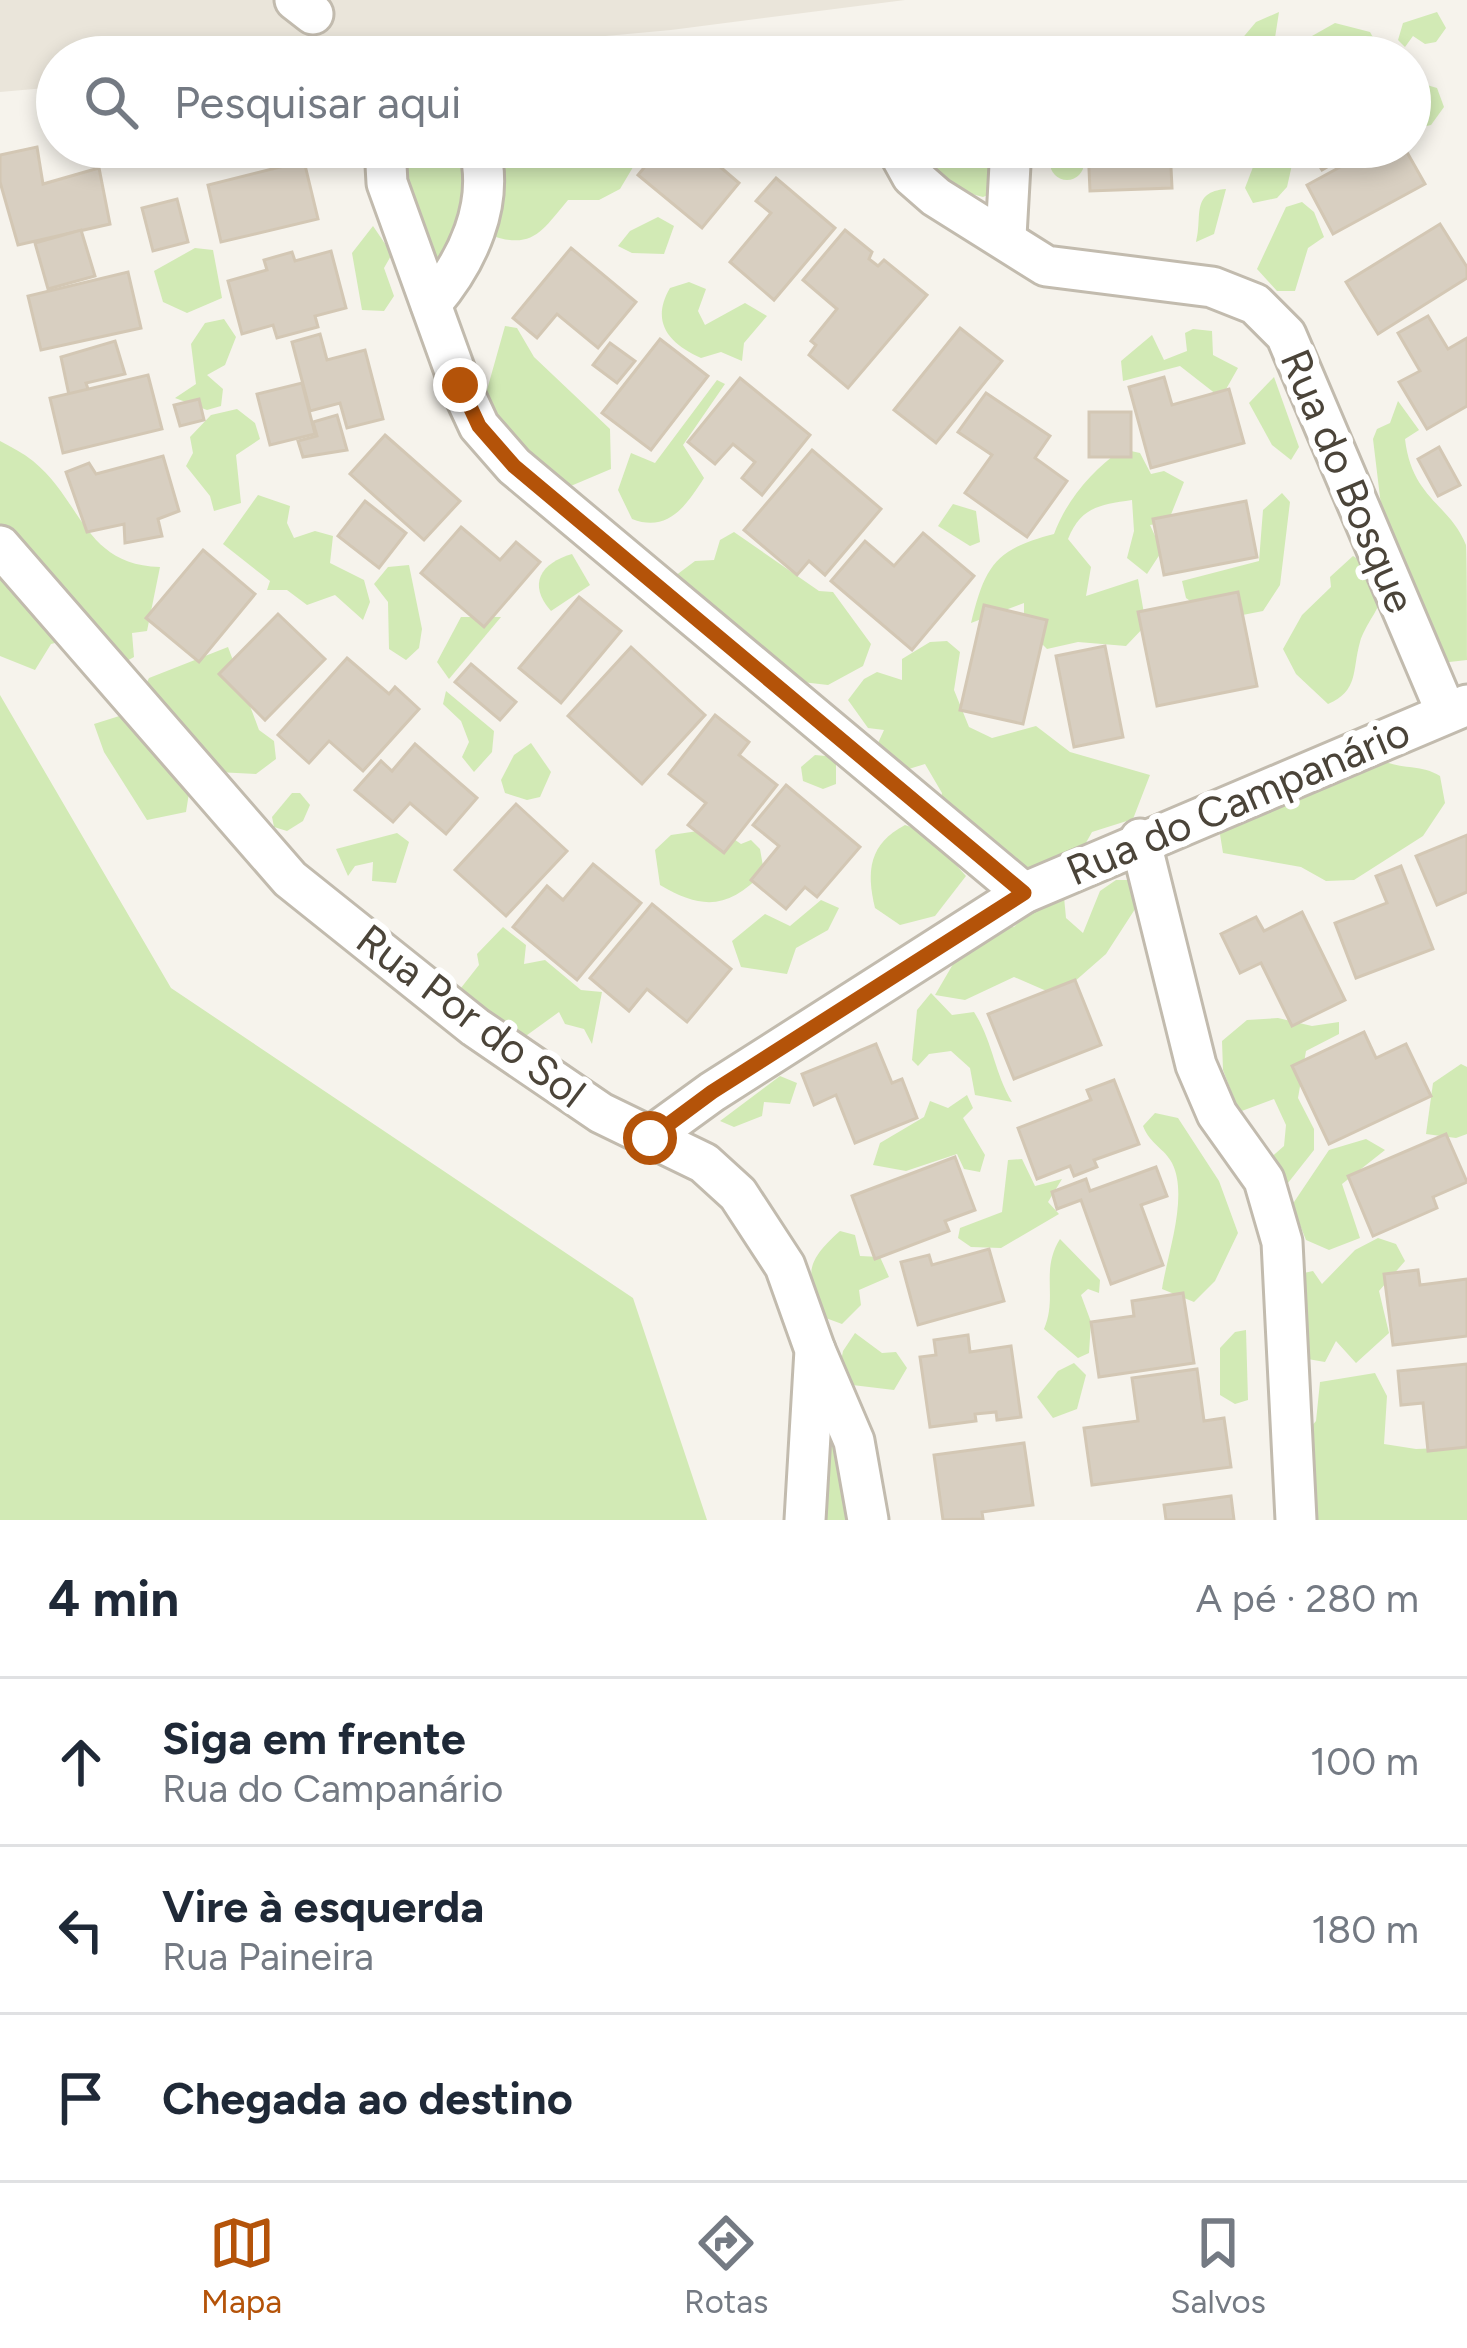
<!DOCTYPE html>
<html lang="pt">
<meta charset="utf-8">
<style>
body{margin:0;font-family:Figtree,sans-serif;background:#f2f2f3;color:#1f2937}
.stop{position:absolute;width:36px;height:36px;margin:-27px;border:9px solid #b45309;border-radius:50%;background:#fff}
.stop.end{background:#b45309;border-color:#fff;box-shadow:0 3px 12px #0008}
.list{margin:0;padding:0;list-style:none}
h2{display:flex;justify-content:space-between;align-items:center;height:156px;margin:0;padding:0 48px;font-size:51px}
h2 small{font-size:39px;font-weight:400;color:#747a83}
.list li{display:grid;grid-template-columns:78px 1fr auto;gap:36px;align-items:center;box-sizing:border-box;height:168px;padding:0 48px;border-top:3px solid #e0e1e3}
.list b{display:block;font-size:45px;white-space:nowrap}
.list p{margin:0;font-size:39px;white-space:nowrap;color:#747a83}
.list em{font-size:39px;font-style:normal;color:#747a83}
.icon{flex:none;width:66px;height:66px;fill:none;stroke:currentColor;stroke-width:2;stroke-linecap:round;stroke-linejoin:round}
.map{position:relative;flex:none;width:1467px;height:1520px;overflow:hidden}
.search{position:absolute;background:#fff;box-shadow:0 6px 18px #0003;left:36px;right:36px;top:36px;height:132px;display:flex;align-items:center;gap:30px;box-sizing:border-box;padding:0 42px;border-radius:66px;color:#747a83;font-size:45px}
.sheet{height:660px;background:#fff}
nav{display:flex;justify-content:space-around;align-items:center;box-sizing:border-box;height:168px;border-top:3px solid #e0e1e3;background:#fff;font-size:33px;color:#747a83}
nav a{display:grid;justify-items:center;gap:6px}
nav .on{color:#b45309}
.map>svg:first-child{display:block}
.residential{fill:#eae5da}
.green{fill:#d2eab5}
.building{fill:#d8cfc1;stroke:#d3c7b4;stroke-width:3}
.lines{fill:none;stroke-linecap:round;stroke-linejoin:round}
.minor-casing{stroke:#c2bbae;stroke-width:45}
.minor{stroke:#fff;stroke-width:39}
.route{stroke:#b45309;stroke-width:15}
.labels{text-anchor:middle;dominant-baseline:central;stroke-width:12;stroke-linejoin:round;paint-order:stroke}
.street-label{font-size:42px;fill:#4b4439;stroke:#fff}
</style>
<div class="map">
<svg width="1467" height="1520" viewBox="0 0 1467 1520">
<rect width="100%" height="100%" fill="#f6f3ec"/>
<path class="residential" d="M0 0H905L671 30 379 57H57V87L0 92Z"/>
<g class="green">
<path d="M1279 12 1272 57H1173L1192 45 1240 41 1256 22Z"/>
<path d="M1437 12 1446 28 1436 42 1425 44 1413 36 1405 47 1398 40 1403 23Z"/>
<path d="M1335 23 1370 32 1379 48 1374 57H1313L1312 36Z"/>
<path d="M1410 80 1437 88 1444 107 1431 125 1414 129Z"/>
<circle cx="1067" cy="163" r="17"/>
<path d="M397 147H468L470 205 445 260 427 257Z"/>
<path d="M520 147H645L620 189 599 200H568C541 232 533 250 489 235L488 193Z"/>
<path d="M916 147H1000L993 193 983 197 938 185Z"/>
<path d="M1272 147H1296L1287 187 1277 198 1253 203 1245 188 1253 167Z"/>
<path d="M1226 189 1214 234 1196 242C1203 217 1190 192 1226 189Z"/>
<path d="M1302 202 1314 212 1324 237 1308 248 1295 291H1277L1257 269 1286 207Z"/>
<path d="M658 217 674 226 664 254 632 253 618 246 630 231Z"/>
<path d="M373 226 392 254 384 268 394 296 384 311 362 310 352 253Z"/>
<path d="M195 248 213 250 222 298 187 313 163 302 154 271Z"/>
<path d="M689 282 706 289 698 311 705 325 745 303 767 316 744 343 742 361 721 352 701 358C669 344 650 322 670 288Z"/>
<path d="M224 319 236 337 225 365 207 375 223 389 221 406 207 410 175 398 196 384 191 344 205 323Z"/>
<path d="M505 326 517 328 534 357 610 429 611 469 566 488 499 425 485 397Z"/>
<path d="M1193 329 1212 331 1213 355 1238 368 1221 398 1180 366 1123 381 1121 361 1152 335 1164 360 1187 351 1185 333Z"/>
<path d="M1274 377 1299 447 1291 460 1272 445 1249 403Z"/>
<path d="M717 380 725 384 683 445 704 478C686 506 668 533 632 519L618 490 631 453 655 463Z"/>
<path d="M1398 401 1419 430 1405 439C1412 499 1450 504 1466 545 1467 567 1467 634 1467 660L1432 664 1383 522 1373 439 1377 429 1390 423Z"/>
<path d="M237 409 255 423 260 439 236 455 241 503 214 511 210 496 186 466 193 453 190 437 211 415Z"/>
<path d="M0 441C11 447 23 453 33 461 83 502 84 565 160 567L147 631 132 633 134 657 99 676 67 640 51 644 35 670 0 656Z"/>
<path d="M1122 449 1140 453 1151 474 1164 471 1184 482 1168 522 1150 525 1162 551 1147 574 1127 558 1134 531 1132 500C1099 505 1081 507 1068 539L1091 567 1086 596 1138 579 1146 625 1126 646 1078 642 1047 649 1024 626V603L971 623C985 566 995 549 1054 534 1067 499 1092 471 1122 449Z"/>
<path d="M1282 493 1290 502 1280 585 1263 611 1217 620 1186 598 1182 581 1259 561 1263 510Z"/>
<path d="M258 495 290 506 287 523 294 538 315 531 333 536 330 563 364 580 370 602 363 620 335 595 307 605 287 590H267L270 581 223 544Z"/>
<path d="M953 504 976 511 980 542 970 546 938 526Z"/>
<path d="M734 532 819 591 833 592 871 644 863 666 828 685 802 682 671 579 695 561 714 560 720 540Z"/>
<path d="M572 554 590 585 551 611C527 584 541 563 572 554Z"/>
<path d="M1353 556C1408 589 1371 608 1360 642 1352 670 1359 691 1328 704L1296 674 1283 649 1302 615 1331 587 1330 577Z"/>
<path d="M409 565 422 629 419 648 406 660 389 649 388 602 374 584 388 567Z"/>
<path d="M461 617H501L449 679 437 662Z"/>
<path d="M947 641 960 652 954 690 969 727 992 738 1036 726 1070 752 1150 775 1133 819 1092 832 1078 857 1021 872 940 804 942 793 925 764 899 772 873 754 884 730 868 728 848 700 864 679 877 672 902 680V659L930 642Z"/>
<path d="M228 647 259 730 274 741 276 759 256 774 217 772 189 793 186 812 147 820 104 752 94 724 132 712 149 678Z"/>
<path d="M446 691 494 731 492 752 474 772 462 757 469 742 461 721 443 704Z"/>
<path d="M0 695 171 988 633 1298 707 1520H0Z"/>
<path d="M531 743 551 772 540 797 527 800 505 793 501 780 514 755Z"/>
<path d="M815 755 836 757V784L823 789 803 781 801 767Z"/>
<path d="M1378 758C1400 771 1419 763 1440 776L1445 803 1423 836 1354 880 1326 881 1301 867 1223 853 1219 828Z"/>
<path d="M292 793H300L310 805 303 821 287 831 274 827 272 817Z"/>
<path d="M905 825 926 832 966 876 935 916 900 925 875 908C866 871 869 844 905 825Z"/>
<path d="M718 828 741 844 751 840 760 849 764 872C729 908 704 911 660 885L655 850 671 835Z"/>
<path d="M397 833 409 842 396 883 372 881 373 862 355 866 348 876 336 849Z"/>
<path d="M1116 880H1130L1137 906 1106 954 1058 996 1014 977 965 1000 935 995 963 947 1005 923 1014 927 1043 897H1064L1066 918 1083 933 1100 891Z"/>
<path d="M821 900 839 908 828 930 796 948 787 974 741 967 732 941 765 914 790 926Z"/>
<path d="M503 927 526 945 524 964 545 960 581 990 602 992 592 1044 584 1029 565 1024 559 1012 523 1038 509 1024 476 1022 457 993 479 965 477 954Z"/>
<path d="M931 993 952 1015 974 1012C993 1042 994 1072 1012 1102L975 1095 970 1068 951 1051 929 1054 918 1066 912 1060 917 1010Z"/>
<path d="M1278 1018 1312 1026 1339 1022V1034L1306 1051 1298 1098 1314 1129V1150L1284 1188 1267 1161 1284 1146 1286 1125 1274 1099 1239 1112 1223 1070 1222 1041 1247 1020Z"/>
<path d="M1461 1064 1467 1067V1134L1456 1138 1426 1134 1433 1083Z"/>
<path d="M780 1076 797 1083 790 1104 764 1102 762 1116 734 1127 720 1121Z"/>
<path d="M967 1095 973 1108 963 1118 985 1155 980 1172 964 1169 957 1154 906 1171 873 1165 880 1143 924 1117 930 1101 948 1108Z"/>
<path d="M1155 1113 1178 1118 1219 1181 1238 1233 1215 1281 1194 1302 1162 1289C1167 1255 1189 1196 1172 1163 1165 1149 1150 1144 1143 1126Z"/>
<path d="M1366 1139 1385 1150 1342 1184 1360 1238 1329 1250 1306 1240 1292 1205 1329 1150Z"/>
<path d="M1022 1159 1035 1186 1062 1179 1048 1202 1059 1214 1001 1248 971 1247 958 1238 960 1228 1002 1212 1008 1160Z"/>
<path d="M840 1231 855 1235 860 1256 880 1257 889 1277 859 1290 861 1305 842 1324 823 1317C806 1274 804 1263 840 1231Z"/>
<path d="M1378 1238 1396 1244 1405 1261 1379 1291 1389 1333 1356 1363 1336 1341 1325 1362 1302 1358 1290 1276 1313 1271 1322 1284 1355 1250Z"/>
<path d="M1060 1239 1100 1280 1099 1293 1088 1289 1081 1295 1091 1322 1089 1353 1078 1358 1044 1329C1058 1296 1040 1271 1060 1239Z"/>
<path d="M1246 1330 1248 1400 1235 1404 1220 1395V1348L1235 1332Z"/>
<path d="M855 1333 882 1353 896 1352 907 1368 894 1390 844 1384 838 1376 843 1351Z"/>
<path d="M1074 1363 1086 1375 1077 1409 1053 1418 1037 1397 1058 1371Z"/>
<path d="M1375 1373 1387 1396 1384 1444 1416 1449 1467 1447V1520H1312L1299 1441 1316 1421 1320 1382Z"/>
<path d="M822 1403 858 1520H821Z"/>
</g>
<g class="building">
<path d="M1164 42 1165 57H1117L1116 46Z"/>
<path d="M37 147 43 184 99 168 110 224 18 245 0 182V155Z"/>
<path d="M234 147H311V148L246 162 245 156 236 158Z"/>
<path d="M661 147H697L739 183 702 228 638 175Z"/>
<path d="M1088 147H1170L1172 188 1090 191Z"/>
<path d="M1214 147H1278L1279 158 1216 164Z"/>
<path d="M1308 147H1347L1351 153 1322 170Z"/>
<path d="M1377 147H1404L1425 184 1333 234 1307 185Z"/>
<path d="M304 161 318 219 221 242 208 185Z"/>
<path d="M776 178 835 228 774 300 730 262 771 213 756 201Z"/>
<path d="M177 199 188 242 153 251 142 208Z"/>
<path d="M1440 224 1467 267V278L1378 334 1346 282Z"/>
<path d="M81 230 95 276 48 289 35 243Z"/>
<path d="M845 230 872 252 869 259 878 266 884 260 927 295 848 388 809 355 816 345 811 341 837 309 803 280Z"/>
<path d="M571 248 636 302 598 348 557 314 537 338 513 318Z"/>
<path d="M331 251 346 308 315 316 318 327 277 338 273 325 242 334 228 281 267 270 264 260 292 252 295 261Z"/>
<path d="M128 272 141 328 41 350 28 296Z"/>
<path d="M1428 316 1448 349 1467 338V406L1427 429 1399 382 1420 371 1398 333Z"/>
<path d="M960 328 1002 361 936 443 894 410Z"/>
<path d="M320 334 327 360 365 350 383 419 347 428 340 403 310 411 292 342Z"/>
<path d="M660 339 708 376 651 450 602 413Z"/>
<path d="M115 341 125 374 86 383 89 392 69 395 61 357Z"/>
<path d="M610 343 635 361 617 383 593 365Z"/>
<path d="M148 375 162 429 63 453 50 398Z"/>
<path d="M1164 377 1172 405 1229 389 1244 443 1151 468 1129 387Z"/>
<path d="M740 378 810 435 762 495 742 478 755 462 733 444 715 464 688 442Z"/>
<path d="M302 383 315 434 270 445 257 394Z"/>
<path d="M986 393 1050 436 1035 458 1067 481 1027 537 965 493 992 455 958 432Z"/>
<path d="M199 399 204 420 180 426 174 405Z"/>
<rect x="1089" y="412" width="42" height="45"/>
<path d="M337 415 347 450 303 457 298 441 317 436 313 422Z"/>
<path d="M385 435 460 501 424 540 350 474Z"/>
<path d="M1439 447 1460 485 1438 496 1418 459Z"/>
<path d="M812 450 881 509 825 575 809 561 797 575 744 530Z"/>
<path d="M163 456 179 511 158 519 162 536 125 543 124 524 87 532 66 472 89 463 96 474Z"/>
<path d="M365 501 406 533 379 568 338 536Z"/>
<path d="M1246 501 1257 557 1164 575 1153 519Z"/>
<path d="M461 527 500 560 516 542 540 562 484 627 421 573Z"/>
<path d="M923 533 974 576 912 650 831 581 865 541 894 566Z"/>
<path d="M203 550 255 594 199 662 146 618Z"/>
<path d="M1238 592 1257 686 1157 706 1138 612Z"/>
<path d="M579 597 621 631 561 703 519 668Z"/>
<path d="M984 605 1047 620 1023 724 960 710Z"/>
<path d="M278 614 325 659 265 720 219 674Z"/>
<path d="M1105 646 1123 737 1074 747 1056 656Z"/>
<path d="M631 647 705 715 642 784 568 716Z"/>
<path d="M347 658 389 694 395 687 419 709 363 771 329 741 309 763 278 735Z"/>
<path d="M471 664 516 702 500 720 455 682Z"/>
<path d="M715 715 749 742 739 755 777 785 724 853 688 825 706 803 669 774Z"/>
<path d="M415 744 477 798 446 834 410 803 393 822 355 790 381 761 392 771Z"/>
<path d="M786 785 860 847 817 897 805 887 786 909 751 880 779 846 753 825Z"/>
<path d="M516 804 567 851 506 916 455 870Z"/>
<path d="M1467 835V892L1437 905 1416 856Z"/>
<path d="M593 864 641 903 577 980 513 927 547 886 563 900Z"/>
<path d="M1401 866 1433 949 1356 978 1335 923 1387 903 1376 876Z"/>
<path d="M652 904 731 969 687 1022 647 989 629 1011 590 978Z"/>
<path d="M1302 912 1345 1000 1292 1026 1261 963 1240 973 1221 934 1256 917 1264 931Z"/>
<path d="M1075 980 1101 1045 1014 1079 988 1014Z"/>
<path d="M1364 1032 1376 1058 1406 1044 1431 1096 1329 1144 1292 1066Z"/>
<path d="M876 1044 892 1083 902 1079 917 1118 855 1143 836 1095 814 1105 802 1074Z"/>
<path d="M1114 1080 1139 1144 1094 1160 1097 1167 1074 1176 1070 1166 1037 1179 1018 1128 1091 1100 1087 1090Z"/>
<path d="M1446 1134 1467 1182 1433 1197 1437 1208 1373 1236 1348 1176Z"/>
<path d="M955 1157 975 1210 945 1221 949 1231 875 1259 852 1196Z"/>
<path d="M1156 1167 1167 1196 1141 1205 1163 1265 1111 1284 1081 1200 1057 1209 1052 1192 1086 1179 1090 1191Z"/>
<path d="M989 1249 1004 1301 918 1325 901 1262 929 1255 932 1265Z"/>
<path d="M1418 1270 1420 1285 1467 1279V1336L1393 1345 1384 1274Z"/>
<path d="M1183 1293 1194 1363 1099 1377 1091 1322 1134 1316 1132 1301Z"/>
<path d="M968 1335 970 1352 1011 1346 1021 1417 997 1420 996 1412 975 1414 976 1421 930 1427 920 1357 936 1355 934 1340Z"/>
<path d="M1467 1364V1447L1428 1451 1423 1403 1401 1405 1398 1371Z"/>
<path d="M1197 1369 1204 1421 1224 1418 1231 1467 1092 1485 1084 1428 1138 1421 1132 1378Z"/>
<path d="M1024 1443 1033 1505 982 1512 983 1519 943 1520 934 1455Z"/>
<path d="M1231 1496 1234 1520H1166L1164 1505Z"/>
</g>
<g class="lines">
<g class="minor-casing">
<g id="minor">
<path d="M295 0 313 14"/>
<path d="M385 147 387 183 460 385 479 426 514 466 1024 893"/>
<path d="M896 147 912 176 936 197 1046 266 1212 287 1255 304 1286 335 1446 712"/>
<path d="M1006 236 1011 147"/>
<path d="M431 304C467 262 495 204 479 147"/>
<path d="M0 546 290 879 475 1027 601 1113 704 1163 738 1194 785 1266 815 1350 805 1520"/>
<path d="M1140 839 1196 1065 1217 1114 1264 1180 1282 1242 1296 1520"/>
<path d="M650 1137 712 1092 1024 893 1467 705"/>
<path d="M815 1350 854 1441 868 1520"/>
</g>
</g>
<use href="#minor" class="minor"/>
</g>
<g class="lines">
<path class="route" d="M460 385 479 426 514 466 1024 893 712 1092 650 1138"/>
</g>
<g class="labels">
<g class="street-label">
<text transform="translate(1348 481) rotate(67)">Rua do Bosque</text>
<text transform="translate(1238 801) rotate(-23)">Rua do Campanário</text>
<text transform="translate(471 1016) rotate(37)">Rua Por do Sol</text>
</g>
</g>
</svg>
<div class="stop" style="left:650px;top:1138px"></div>
<div class="stop end" style="left:460px;top:385px"></div>
<div class="search"><svg class="icon" aria-label="search" viewBox="0 0 24 24"><circle cx="10" cy="10" r="6"/><path d="M15 15l6 6"/></svg>Pesquisar aqui</div>
</div>
<section class="sheet">
<h2>4 min<small>A pé · 280 m</small></h2>
<ul class="list">
<li><svg class="icon" aria-label="ahead" viewBox="0 0 24 24"><path d="M12 20V5M6 11l6-6 6 6"/></svg><div><b>Siga em frente</b><p>Rua do Campanário</p></div><em>100 m</em></li>
<li><svg class="icon" aria-label="left" viewBox="0 0 24 24"><path d="M17 20v-9H6M10 6l-5 5 5 5"/></svg><div><b>Vire à esquerda</b><p>Rua Paineira</p></div><em>180 m</em></li>
<li><svg class="icon" aria-label="arrive" viewBox="0 0 24 24"><path d="M6 21V4h12l-3 4 3 4H6"/></svg><div><b>Chegada ao destino</b></div></li>
</ul>
</section>
<nav>
<a class="on"><svg class="icon" aria-label="map" viewBox="0 0 24 24"><path d="M3 6l6-2 6 2 6-2v14l-6 2-6-2-6 2zM9 4v14M15 6v14"/></svg>Mapa</a>
<a><svg class="icon" aria-label="directions" viewBox="0 0 24 24"><path d="M12 3l9 9-9 9-9-9zM9 14v-3h6M13 9l2 2-2 2"/></svg>Rotas</a>
<a><svg class="icon" aria-label="saved" viewBox="0 0 24 24"><path d="M7 4h10v16l-5-4-5 4z"/></svg>Salvos</a>
</nav>
